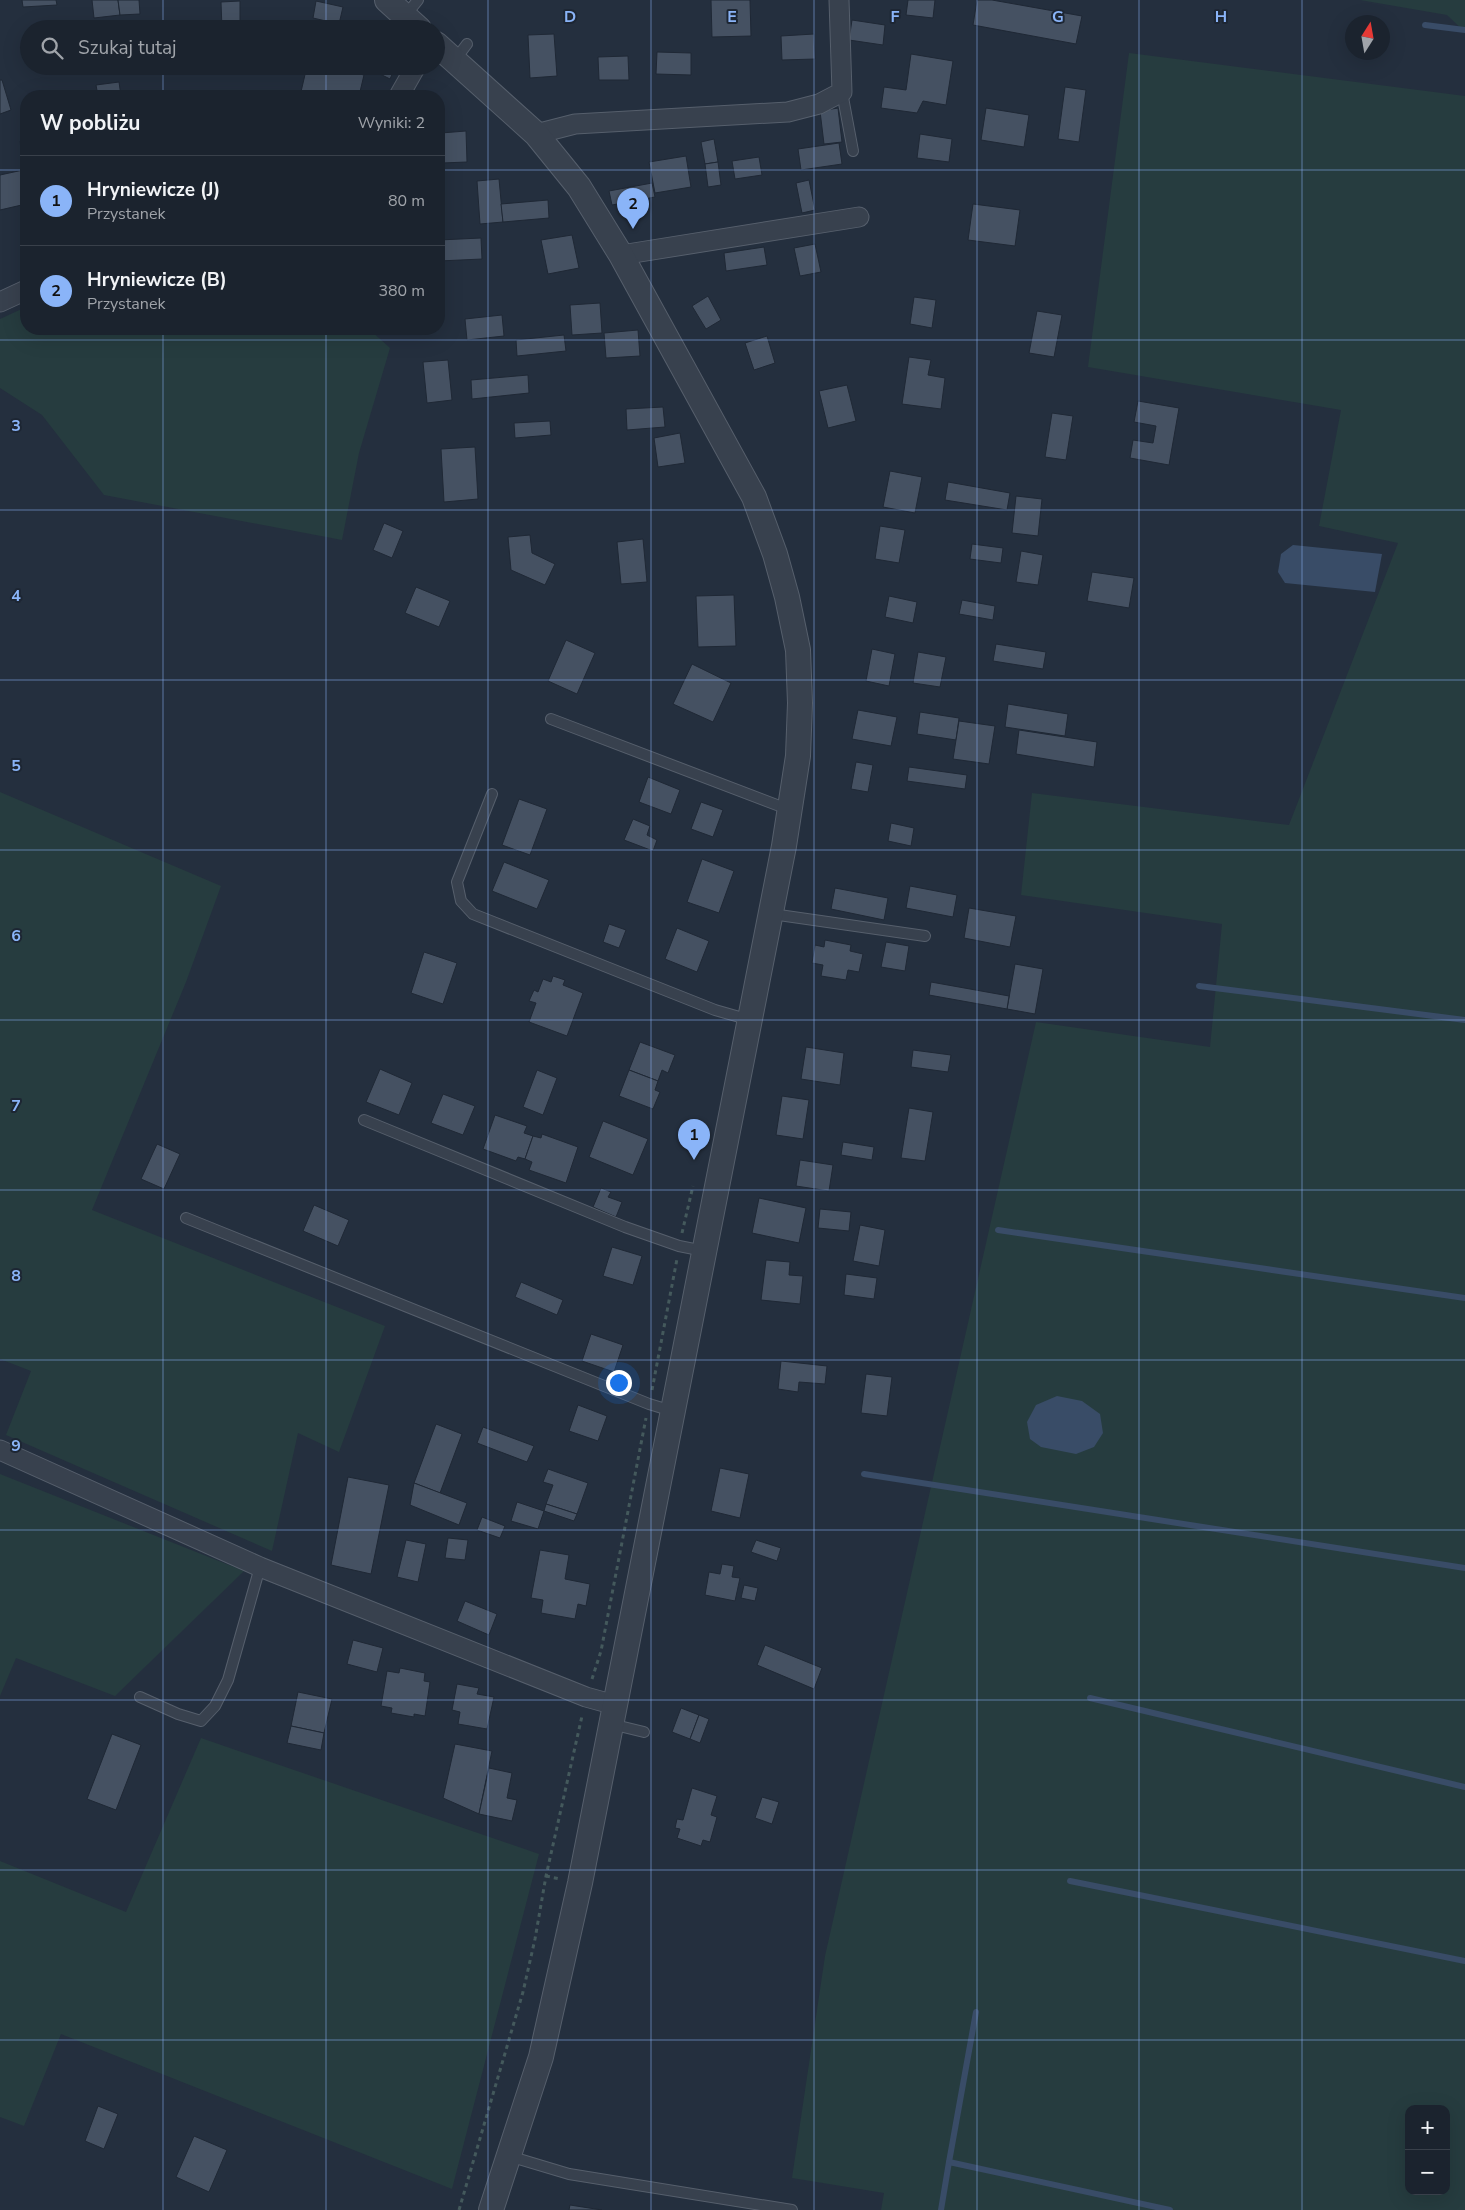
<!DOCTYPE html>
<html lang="pl">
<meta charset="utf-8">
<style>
body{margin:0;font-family:"Nunito Sans",sans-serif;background:#242b36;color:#f1f3f6}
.controls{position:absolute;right:15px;bottom:15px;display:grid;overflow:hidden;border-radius:10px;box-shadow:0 5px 20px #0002}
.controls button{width:45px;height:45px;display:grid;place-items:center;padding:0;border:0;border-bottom:1px solid #39404a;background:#1b232e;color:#f1f3f6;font:25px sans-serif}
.compass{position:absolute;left:1345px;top:15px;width:45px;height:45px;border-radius:50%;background:#1b232e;box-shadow:0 5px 20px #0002;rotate:11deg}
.you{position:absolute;left:618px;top:1382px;width:18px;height:18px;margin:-12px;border:4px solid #fff;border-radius:50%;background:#1a73e8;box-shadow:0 0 0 8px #1a73e833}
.badge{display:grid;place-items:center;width:32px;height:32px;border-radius:50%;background:#8ab4f8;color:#111;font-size:16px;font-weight:700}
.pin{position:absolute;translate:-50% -41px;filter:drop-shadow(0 1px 2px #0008)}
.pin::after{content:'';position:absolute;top:26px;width:18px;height:15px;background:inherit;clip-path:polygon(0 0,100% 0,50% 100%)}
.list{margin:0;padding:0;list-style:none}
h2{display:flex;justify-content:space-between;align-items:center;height:65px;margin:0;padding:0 20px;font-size:21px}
h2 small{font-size:16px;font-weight:400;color:#a0a4aa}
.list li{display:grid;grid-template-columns:32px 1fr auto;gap:15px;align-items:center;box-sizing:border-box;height:90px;padding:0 20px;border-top:1px solid #39404a}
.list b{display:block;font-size:19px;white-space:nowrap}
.list p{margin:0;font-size:16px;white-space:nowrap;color:#a0a4aa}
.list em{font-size:16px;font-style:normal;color:#a0a4aa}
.icon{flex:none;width:28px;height:28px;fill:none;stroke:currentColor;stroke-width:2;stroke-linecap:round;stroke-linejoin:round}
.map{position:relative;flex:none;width:1465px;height:2210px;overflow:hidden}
.search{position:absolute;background:#1b232e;box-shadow:0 5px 20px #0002;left:20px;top:20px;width:425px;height:55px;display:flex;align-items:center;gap:12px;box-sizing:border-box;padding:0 18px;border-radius:28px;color:#a0a4aa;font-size:19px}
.panel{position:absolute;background:#1b232e;box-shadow:0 5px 20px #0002;left:20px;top:90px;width:425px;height:245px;border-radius:20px}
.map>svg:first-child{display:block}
.green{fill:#263c3f;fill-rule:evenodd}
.water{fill:#394c67}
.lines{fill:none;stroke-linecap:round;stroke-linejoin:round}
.stream{stroke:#394c67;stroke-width:6}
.building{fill:#455162;stroke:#1f2835}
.service-casing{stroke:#565f6c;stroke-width:12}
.minor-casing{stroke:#565f6c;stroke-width:21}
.tertiary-casing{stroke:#565f6c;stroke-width:26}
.path{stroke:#44595c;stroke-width:3;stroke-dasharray:4 4;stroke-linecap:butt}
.service{stroke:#38414e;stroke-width:10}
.minor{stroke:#38414e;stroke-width:19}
.tertiary{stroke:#38414e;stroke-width:24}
.grid{fill:none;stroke:#8ab4f8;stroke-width:1;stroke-opacity:0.55}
.grid-label{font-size:16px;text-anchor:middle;font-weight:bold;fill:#8ab4f8;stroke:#1d2633;stroke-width:4;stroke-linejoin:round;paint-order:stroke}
</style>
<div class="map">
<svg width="1465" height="2210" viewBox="0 0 1465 2210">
<rect width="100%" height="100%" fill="#242f3e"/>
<g class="green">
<path d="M1360 0H1465V32L1447 15Z"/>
<path d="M1129 53 1465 96V2210H881L884 2193 792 2178 825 1956 1036 1022 1210 1047 1222 924 1021 895 1032 793 1289 825 1398 543 1319 526 1341 410 1088 367ZM1409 2109H1446V2191H1409Z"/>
<path d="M26 307V329H369L390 348 359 453 342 540 104 495 42 415 0 388V319Z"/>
<path d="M0 792 221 886 186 982 92 1210 385 1326 339 1452 298 1433 272 1551 6 1435 31 1371 0 1359Z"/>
<path d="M0 1474 244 1571 115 1696 16 1658 0 1696Z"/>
<path d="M201 1738 539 1854 452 2189 61 2034 24 2126 0 2117V1861L126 1912Z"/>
</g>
<g class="water">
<path d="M1293 545 1382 554 1375 592 1285 583 1278 572 1281 554Z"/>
<path d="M1057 1396 1082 1401 1100 1414 1103 1433 1094 1447 1076 1454 1041 1447 1030 1439 1027 1422 1036 1405Z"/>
</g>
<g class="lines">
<g class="stream">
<path d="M1425 25 1465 30"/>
<path d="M1199 986 1465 1020"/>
<path d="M998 1230 1465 1298"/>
<path d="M864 1474 1465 1568"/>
<path d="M1090 1698 1465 1787"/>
<path d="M1070 1881 1465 1961"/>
<path d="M949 2162 976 2012"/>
<path d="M941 2210 949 2162 1170 2210"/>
</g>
</g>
<g class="building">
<path d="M22 0H56L57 5 23 7Z"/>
<path d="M92 0H118L120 15 94 18Z"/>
<path d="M118 0H139L140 14 120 15Z"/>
<path d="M711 0H750L751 36 712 37Z"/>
<path d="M908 0H935L933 18 906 15Z"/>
<path d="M977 0H992L1082 16 1076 44 973 25Z"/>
<path d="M240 1V29H222L221 2Z"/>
<path d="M316 1 343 7 339 24 313 18Z"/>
<path d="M852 20 885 25 883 45 849 40Z"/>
<path d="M127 21 128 29H100V24Z"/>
<path d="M554 34 557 76 530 78 528 35Z"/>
<path d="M814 34 815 59 782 60 781 36Z"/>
<path d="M657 52 691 53V75L656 74Z"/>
<path d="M911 54 953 61 946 105 923 101 917 113 881 108 884 87 906 90Z"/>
<path d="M628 56 629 80H599L598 57Z"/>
<path d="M105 66H133L134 68 106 72Z"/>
<path d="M223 66H241V70L223 71Z"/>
<path d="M307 66H326L364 75 359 96H300Z"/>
<path d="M371 66H396L390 79 370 69Z"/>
<path d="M0 80H2L11 110 0 114Z"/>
<path d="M119 82 121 96H98L96 85Z"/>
<path d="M1065 87 1086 90 1079 142 1058 139Z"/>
<path d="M838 108 842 142 824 144 820 111Z"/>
<path d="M986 108 1029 115 1024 147 981 140Z"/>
<path d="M466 131 467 162 442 163 441 133Z"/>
<path d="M920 134 952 139 949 162 917 158Z"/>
<path d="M714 139 718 162 705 164 701 142Z"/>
<path d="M26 140V162L23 163 20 141Z"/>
<path d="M839 143 842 164 801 170 798 149Z"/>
<path d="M686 156 691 187 655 193 649 162Z"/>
<path d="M759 157 762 175 735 179 732 161Z"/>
<path d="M718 162 721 185 708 187 705 164Z"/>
<path d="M23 170 26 186V204L0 210V175Z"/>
<path d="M499 179 503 222 480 224 477 181Z"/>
<path d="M809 180 815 210 802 213 796 183Z"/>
<path d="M652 183 655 197 612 205 609 191Z"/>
<path d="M548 200 549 218 503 222 501 204Z"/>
<path d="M973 204 1020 210 1015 246 968 240Z"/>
<path d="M572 235 579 268 548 274 541 240Z"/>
<path d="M481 238 482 259 439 261V240Z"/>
<path d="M815 244 821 272 800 276 794 248Z"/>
<path d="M764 247 767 265 726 271 724 253Z"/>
<path d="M708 296 721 320 706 329 692 306Z"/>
<path d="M914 297 936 300 932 328 910 324Z"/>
<path d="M600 303 602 333 572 335 570 305Z"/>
<path d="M1037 311 1062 315 1054 357 1029 353Z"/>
<path d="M502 315 504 336 467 340 465 319Z"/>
<path d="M638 330 640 356 606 358 604 333Z"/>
<path d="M564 335 566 351 517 356 516 340Z"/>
<path d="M767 336 775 363 754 370 745 343Z"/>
<path d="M909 357 931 360 928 375 945 378 941 409 902 404Z"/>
<path d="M448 360 452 400 427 403 423 362Z"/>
<path d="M528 375 529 393 472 399 471 380Z"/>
<path d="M847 385 856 421 828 428 819 391Z"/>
<path d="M1138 401 1179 408 1169 465 1130 458 1133 440 1153 443 1156 426 1134 422Z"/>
<path d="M663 407 665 427 627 430 626 409Z"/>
<path d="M1052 413 1073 416 1066 460 1045 457Z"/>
<path d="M550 421 551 435 515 438 514 423Z"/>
<path d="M680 433 685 463 658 467 654 438Z"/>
<path d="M475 447 478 499 444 502 441 449Z"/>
<path d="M890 471 922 477 915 513 883 507Z"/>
<path d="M948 482 1010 493 1007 510 945 500Z"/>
<path d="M1016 496 1042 499 1038 536 1012 533Z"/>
<path d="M384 523 403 531 392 558 373 550Z"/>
<path d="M880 526 905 530 899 563 875 559Z"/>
<path d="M530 535 532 553 555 564 545 585 511 570 508 537Z"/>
<path d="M643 539 647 582 621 584 617 542Z"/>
<path d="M972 544 1003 548 1001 563 970 559Z"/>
<path d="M1021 551 1043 555 1038 585 1016 582Z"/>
<path d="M1092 572 1134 578 1129 608 1087 601Z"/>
<path d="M416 587 450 601 439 627 405 613Z"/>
<path d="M734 595 736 646 698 647 696 596Z"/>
<path d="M889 596 917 602 913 623 885 617Z"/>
<path d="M962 600 995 606 993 620 959 614Z"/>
<path d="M566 640 595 653 577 694 548 681Z"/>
<path d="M996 644 1046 652 1043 669 993 661Z"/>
<path d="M872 649 895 654 889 686 866 681Z"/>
<path d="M918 652 946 657 940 687 913 683Z"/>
<path d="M692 664 731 683 713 722 673 704Z"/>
<path d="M1008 704 1068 714 1065 736 1005 727Z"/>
<path d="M858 710 897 717 891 746 852 739Z"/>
<path d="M920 712 959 718 956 740 917 734Z"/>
<path d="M959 721 995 726 989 764 953 759Z"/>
<path d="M1019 730 1097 742 1094 767 1016 754Z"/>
<path d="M856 762 873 765 868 792 851 789Z"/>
<path d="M909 767 967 775 965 789 907 781Z"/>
<path d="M648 777 680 790 671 814 639 802Z"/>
<path d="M519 799 547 809 530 855 502 845Z"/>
<path d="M701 802 723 810 713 837 691 829Z"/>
<path d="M633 819 650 826 647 835 657 840 653 851 624 840Z"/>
<path d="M891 823 914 828 911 846 888 841Z"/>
<path d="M702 859 734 871 719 913 687 902Z"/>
<path d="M504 862 549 880 537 909 492 891Z"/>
<path d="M910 886 957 895 953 917 906 908Z"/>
<path d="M835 888 888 898 884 920 831 909Z"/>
<path d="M969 908 1016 916 1010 947 964 938Z"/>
<path d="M609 924 626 930 619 948 603 942Z"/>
<path d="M677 928 709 941 697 972 665 959Z"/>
<path d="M825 940 851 945 850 951 863 954 859 972 848 970 846 980 821 976 823 965 812 963 815 945 824 947Z"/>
<path d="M886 942 909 946 905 971 881 967Z"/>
<path d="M424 952 457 963 443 1004 411 993Z"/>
<path d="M1015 964 1043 969 1035 1014 1007 1009Z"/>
<path d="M553 976 565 980 563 985 583 993 567 1036 529 1022 536 1003 529 1001 534 990 538 992 543 979 551 982Z"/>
<path d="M931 982 1009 996 1007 1009 929 995Z"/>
<path d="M640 1042 675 1055 668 1073 662 1070 658 1081 629 1070Z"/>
<path d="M806 1047 844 1053 840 1085 801 1079Z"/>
<path d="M913 1050 951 1055 948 1072 911 1067Z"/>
<path d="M380 1069 412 1083 399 1115 366 1102Z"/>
<path d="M537 1070 557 1078 543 1115 523 1107Z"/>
<path d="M629 1070 658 1081 655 1090 660 1092 653 1109 619 1096Z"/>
<path d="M443 1094 475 1106 463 1135 431 1123Z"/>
<path d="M782 1096 809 1100 803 1139 776 1135Z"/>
<path d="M909 1108 933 1112 925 1161 901 1158Z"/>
<path d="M495 1115 527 1126 524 1133 533 1136 525 1159 518 1157 516 1161 483 1149Z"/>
<path d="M603 1121 648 1139 633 1175 589 1157Z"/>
<path d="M542 1134 578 1147 566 1183 529 1170 532 1162 525 1159 533 1136 541 1138Z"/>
<path d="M843 1142 874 1147 872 1160 841 1155Z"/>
<path d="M157 1144 180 1154 164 1189 141 1179Z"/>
<path d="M800 1160 833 1165 829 1191 796 1186Z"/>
<path d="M601 1188 611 1192 608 1197 622 1202 616 1217 593 1207Z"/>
<path d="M759 1198 806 1208 799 1243 752 1233Z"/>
<path d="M314 1205 349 1220 338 1246 303 1231Z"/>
<path d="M820 1209 851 1212 849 1231 818 1228Z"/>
<path d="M860 1225 885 1230 879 1266 853 1261Z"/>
<path d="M612 1247 642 1256 633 1285 603 1276Z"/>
<path d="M766 1260 790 1262 789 1275 803 1276 800 1304 761 1300Z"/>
<path d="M846 1274 877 1278 874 1299 844 1295Z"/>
<path d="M521 1282 563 1300 557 1315 515 1297Z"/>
<path d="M591 1334 623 1345 614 1372 582 1361Z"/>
<path d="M781 1361 827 1366 825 1384 799 1382 798 1392 778 1389Z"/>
<path d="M866 1374 892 1377 887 1416 861 1413Z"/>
<path d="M578 1405 607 1416 598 1441 569 1431Z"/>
<path d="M436 1424 462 1434 440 1493 414 1483Z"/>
<path d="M483 1427 534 1446 527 1462 477 1443Z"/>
<path d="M720 1468 749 1474 740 1518 711 1511Z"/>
<path d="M548 1469 588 1483 577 1514 546 1504 553 1485 543 1482Z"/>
<path d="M348 1477 389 1485 371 1574 331 1565Z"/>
<path d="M414 1483 467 1503 459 1525 410 1505Z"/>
<path d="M517 1502 544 1511 538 1529 511 1521Z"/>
<path d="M546 1504 577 1514 574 1521 544 1511Z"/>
<path d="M482 1517 505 1526 500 1538 477 1530Z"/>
<path d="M448 1538 468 1540 465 1560 445 1558Z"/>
<path d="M406 1540 426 1544 418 1582 397 1577Z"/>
<path d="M756 1540 781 1548 777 1561 751 1552Z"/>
<path d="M540 1550 569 1555 565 1579 590 1584 586 1606 578 1604 575 1619 541 1613 543 1600 531 1598Z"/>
<path d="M722 1564 734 1566 732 1577 740 1578 735 1601 705 1595 709 1572 720 1574Z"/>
<path d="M744 1585 758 1588 755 1601 741 1598Z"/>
<path d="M465 1601 497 1614 489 1635 457 1621Z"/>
<path d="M353 1640 383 1648 377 1672 347 1664Z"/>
<path d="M765 1645 822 1668 814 1689 757 1665Z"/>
<path d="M400 1668 425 1673 424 1681 430 1682 425 1716 414 1714V1717L391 1713 392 1708 381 1706 387 1671 399 1673Z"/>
<path d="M457 1684 479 1688 477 1694 494 1697 487 1729 458 1724 460 1712 452 1710Z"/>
<path d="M298 1692 332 1699 324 1733 291 1726Z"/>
<path d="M681 1708 699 1715 690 1739 672 1732Z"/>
<path d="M699 1715 709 1719 700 1743 690 1739Z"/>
<path d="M291 1726 324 1733 321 1750 287 1743Z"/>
<path d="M112 1734 141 1745 116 1810 87 1799Z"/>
<path d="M455 1744 492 1751 479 1814 443 1798Z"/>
<path d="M489 1768 512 1773 507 1798 517 1800 512 1821 479 1814Z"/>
<path d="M692 1788 717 1796 711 1815 717 1817 710 1842 703 1840 701 1846 677 1838 680 1829 675 1828 677 1819 683 1820Z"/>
<path d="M762 1797 779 1802 772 1824 755 1818Z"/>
<path d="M98 2106 118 2114 104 2149 85 2141Z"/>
<path d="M194 2136 227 2150 209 2192 176 2177Z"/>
<path d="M570 2205 602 2210H569Z"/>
</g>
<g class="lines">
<g class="service-casing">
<g id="service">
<path d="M405 16 418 0"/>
<path d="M455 60 467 44"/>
<path d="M842 92 853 151"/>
<path d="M551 719 790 810"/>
<path d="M492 794 457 882 461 901 473 914 715 1010 750 1020"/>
<path d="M772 914 925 936"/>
<path d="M364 1120 625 1227 679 1246 704 1251"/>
<path d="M186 1218 649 1404 672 1411"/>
<path d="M140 1697 178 1714 201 1721 215 1706 228 1680 260 1567"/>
<path d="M611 1724 644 1732"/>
<path d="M509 2156 569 2174 792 2210"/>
</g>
</g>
<g class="minor-casing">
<g id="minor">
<path d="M399 96 416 66"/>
<path d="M536 134 575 124 788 112 819 104 842 92 839 0"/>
<path d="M621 255 859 217"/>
<path d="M0 302 26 290"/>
<path d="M0 1450 260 1567 586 1697 615 1705"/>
</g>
</g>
<g class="tertiary-casing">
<g id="tertiary">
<path d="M387 0 419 29"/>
<path d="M436 44 536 134 579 187 621 255 754 497 775 554 787 597 798 650 800 703 798 756 784 846 580 1883 541 2057 491 2210"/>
</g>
</g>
<g class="path">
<path d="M682 1233 693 1186"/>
<path d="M652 1390 677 1259"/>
<path d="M592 1679 601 1651 646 1418"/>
<path d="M546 1876 560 1879"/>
<path d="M459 2210 523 1992 535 1939 546 1876 582 1716"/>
</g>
<use href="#service" class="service"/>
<use href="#minor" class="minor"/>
<use href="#tertiary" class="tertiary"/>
</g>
<path class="grid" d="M163 0V29M326 0V29M488 0V2210M651 0V2210M814 0V2210M977 0V2210M1139 0V2210M1302 0V2210M163 66V96M326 66V96M0 170H26M439 170H1465M163 329V2210M326 329V2210M0 340H1465M0 510H1465M0 680H1465M0 850H1465M0 1020H1465M0 1190H1465M0 1360H1465M0 1530H1465M0 1700H1465M0 1870H1465M0 2040H1465"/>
<g class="grid-label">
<text x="570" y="22">D</text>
<text x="732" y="22">E</text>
<text x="895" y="22">F</text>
<text x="1058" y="22">G</text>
<text x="1221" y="22">H</text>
<text x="16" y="431">3</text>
<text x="16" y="601">4</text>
<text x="16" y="771">5</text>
<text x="16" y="941">6</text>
<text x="16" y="1111">7</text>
<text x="16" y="1281">8</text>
<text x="16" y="1451">9</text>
</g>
</svg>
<div class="controls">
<button>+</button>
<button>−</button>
</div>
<svg class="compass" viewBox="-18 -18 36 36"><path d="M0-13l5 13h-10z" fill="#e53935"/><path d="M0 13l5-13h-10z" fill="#a0a4aa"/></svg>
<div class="you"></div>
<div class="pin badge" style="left:694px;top:1160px">1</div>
<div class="pin badge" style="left:633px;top:229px">2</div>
<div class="search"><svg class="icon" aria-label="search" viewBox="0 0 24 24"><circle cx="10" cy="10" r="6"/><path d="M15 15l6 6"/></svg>Szukaj tutaj</div>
<section class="panel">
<h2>W pobliżu<small>Wyniki: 2</small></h2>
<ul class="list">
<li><span class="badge">1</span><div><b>Hryniewicze (J)</b><p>Przystanek</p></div><em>80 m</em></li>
<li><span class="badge">2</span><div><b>Hryniewicze (B)</b><p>Przystanek</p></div><em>380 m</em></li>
</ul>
</section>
</div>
